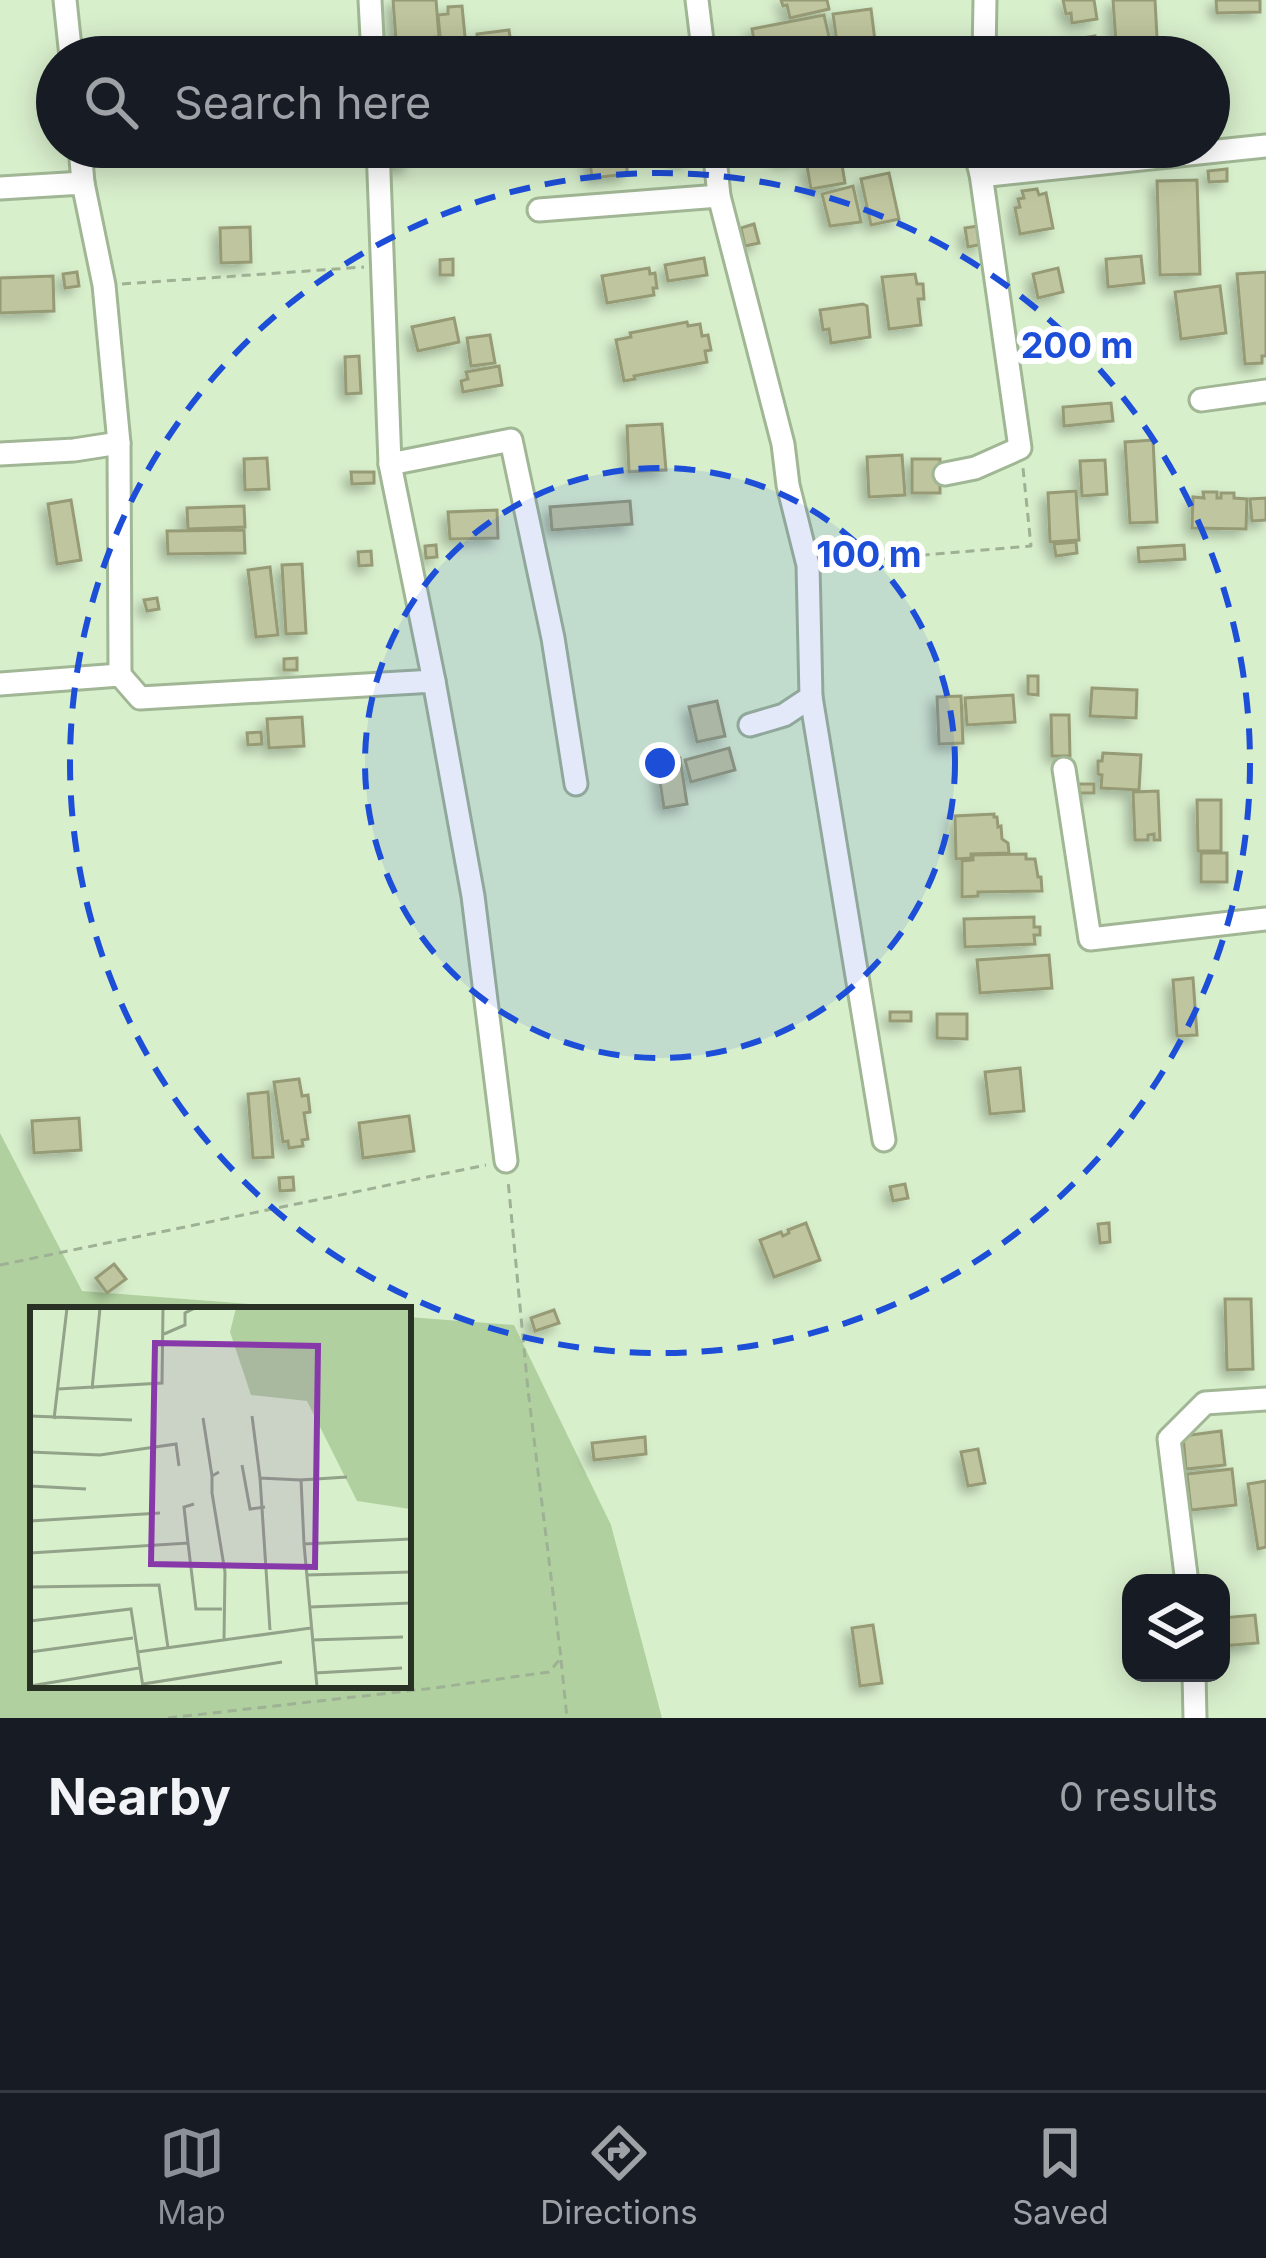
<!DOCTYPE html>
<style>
body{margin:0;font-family:Inter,sans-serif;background:#242831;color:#f1f3f6}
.controls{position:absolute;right:36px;bottom:36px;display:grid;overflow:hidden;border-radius:24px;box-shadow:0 6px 30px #0003}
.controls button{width:108px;height:108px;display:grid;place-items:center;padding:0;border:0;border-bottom:3px solid #363941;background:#171b24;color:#f1f3f6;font:60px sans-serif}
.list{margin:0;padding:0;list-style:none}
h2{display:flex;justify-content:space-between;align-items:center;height:156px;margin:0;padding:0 48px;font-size:51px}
h2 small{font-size:39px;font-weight:400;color:#9ea1a6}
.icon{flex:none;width:66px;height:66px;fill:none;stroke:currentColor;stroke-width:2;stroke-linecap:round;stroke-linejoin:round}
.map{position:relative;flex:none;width:1266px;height:1718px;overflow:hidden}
.search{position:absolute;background:#171b24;box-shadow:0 6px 30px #0003;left:36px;right:36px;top:36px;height:132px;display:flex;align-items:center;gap:30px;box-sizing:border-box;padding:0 42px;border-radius:66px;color:#9ea1a6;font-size:45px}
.sheet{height:372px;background:#171b24}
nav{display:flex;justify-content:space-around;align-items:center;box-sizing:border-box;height:168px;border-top:3px solid #363941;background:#171b24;font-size:33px;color:#9ea1a6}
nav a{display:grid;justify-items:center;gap:6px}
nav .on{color:#8c9099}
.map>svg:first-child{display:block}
.green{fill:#b0d19f}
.building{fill:#bfc59e;stroke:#969b76;stroke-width:3;filter:url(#shadow)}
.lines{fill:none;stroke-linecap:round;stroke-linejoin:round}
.minor-casing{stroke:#a0b694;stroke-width:27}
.path{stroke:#9eb195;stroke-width:3;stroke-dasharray:9 6;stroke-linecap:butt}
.minor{stroke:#fff;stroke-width:21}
.ring{fill:none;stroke:#1d4ed8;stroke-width:6;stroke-dasharray:21 15}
.inset-road{fill:none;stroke:#92a389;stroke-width:3}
.view{fill:#8839a9;fill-opacity:0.15;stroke:#8839a9;stroke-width:6}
.inset-edge{fill:none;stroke:#283124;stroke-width:6}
.centre{fill:#1d4ed8;stroke:#fff;stroke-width:6}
.ring-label{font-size:36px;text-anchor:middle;font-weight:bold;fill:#1d4ed8;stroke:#fff;stroke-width:12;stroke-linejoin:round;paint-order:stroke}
</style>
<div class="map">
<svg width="1266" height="1718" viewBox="0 0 1266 1718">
<defs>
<filter id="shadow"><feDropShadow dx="-6" dy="6" stdDeviation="6" flood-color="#0004"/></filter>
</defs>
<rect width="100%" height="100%" fill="#d8efcc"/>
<path class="green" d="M0 1133 82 1291 325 1310H33V1685H408V1317L514 1325 611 1525 662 1718H0Z"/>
<g class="building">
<path d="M393 0H436L439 37 396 40Z"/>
<path d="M781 0H827L829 9 790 18 787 5 783 6Z"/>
<path d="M1063 0H1094L1097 19 1072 23 1071 13 1066 14Z"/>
<path d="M1113 0H1155L1158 57H1117Z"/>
<path d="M1216 0H1260V12L1217 13Z"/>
<path d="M462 6 467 57H442L438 15 448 14V7Z"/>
<path d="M871 9 877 57H839L833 14Z"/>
<path d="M824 15 829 37 756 51 752 29Z"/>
<path d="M509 30 513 57H467L465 45 478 44 477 34Z"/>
<path d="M1095 36 1098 57H1020L1018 48Z"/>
<path d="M829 45 831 57H757V56Z"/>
<path d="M300 46H314V57H299Z"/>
<path d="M390 147H408L409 166 391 167Z"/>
<path d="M588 147H627V174L592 178Z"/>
<path d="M775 147H847V148L783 161V158L777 159Z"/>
<path d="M688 148 689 160 677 162 675 150Z"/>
<path d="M841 159 845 183 811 189 807 166Z"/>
<path d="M1227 169V181L1209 182 1208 171Z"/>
<path d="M889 173 899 219 871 225 861 179Z"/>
<path d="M1197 180 1200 274 1160 275 1157 181Z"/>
<path d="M853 186 861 222 830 226 822 194Z"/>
<path d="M1037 189 1039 195 1046 193 1053 228 1020 234 1015 208 1020 207 1018 199 1024 198 1022 191Z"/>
<path d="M754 224 759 243 745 246 741 228Z"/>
<path d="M978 226 983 244 968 247 965 228Z"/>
<path d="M250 227 251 262 221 263 220 228Z"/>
<path d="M1141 256 1144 283 1108 287 1106 259Z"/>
<path d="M704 258 707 275 668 281 665 265Z"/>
<path d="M453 259V275H440V260Z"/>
<path d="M649 268 650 274 655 273 657 288H653L654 295 607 303 602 276Z"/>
<path d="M1058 268 1063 292 1038 298 1033 274Z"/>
<path d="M77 272 79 286 65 288 63 274Z"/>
<path d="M1266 272V356H1262V363L1245 364 1237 274Z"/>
<path d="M915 274 917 284H923L924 299H918L921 325 889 329 882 277Z"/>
<path d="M53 276 54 311 0 313V278Z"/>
<path d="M1220 286 1226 333 1181 339 1175 292Z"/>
<path d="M863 304 867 306 870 337 831 343 829 329 823 330 820 310Z"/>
<path d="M454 318 459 342 418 351 412 327Z"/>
<path d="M687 322 688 326 700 324 702 336 708 335 711 350 705 351 707 362 634 376 635 379 624 381 616 340 631 337 630 333Z"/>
<path d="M490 335 495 363 471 366 467 338Z"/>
<path d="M359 356 361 393 346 394 345 357Z"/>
<path d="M499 366 502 385 463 392 461 381 468 379 466 372Z"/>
<path d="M1111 403 1113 421 1064 426 1063 407Z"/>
<path d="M662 424 666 470 629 472 627 426Z"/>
<path d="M1153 440 1157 522 1130 523 1125 442Z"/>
<path d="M902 455 905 495 869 497 867 457Z"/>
<path d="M267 458 269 489 245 490 244 459Z"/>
<rect x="912" y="459" width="28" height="34"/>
<path d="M1105 460 1107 494 1082 496 1080 461Z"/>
<path d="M351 472H374V483L352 484Z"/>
<path d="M1076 491 1079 540 1050 542 1048 493Z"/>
<path d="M1203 492H1217V498H1221V493H1234V498L1247 499 1246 529 1192 528 1193 497 1204 498Z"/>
<path d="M1266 498V520L1252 521 1250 499Z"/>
<path d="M71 500 81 560 57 564 48 504Z"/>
<path d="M630 501 632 524 552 530 550 507Z"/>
<path d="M244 506 245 527 188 529 187 508Z"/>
<path d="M497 510 498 538 450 539 448 512Z"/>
<path d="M244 530 245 553 168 554 167 531Z"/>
<path d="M1076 542 1077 553 1056 556 1054 544Z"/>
<path d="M436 545 437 557 426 558 425 546Z"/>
<path d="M1184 545 1185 559 1139 562 1138 548Z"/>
<path d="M371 551 372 565 359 566 358 552Z"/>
<path d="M302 564 306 633 286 634 282 565Z"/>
<path d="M270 567 278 635 256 637 248 570Z"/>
<path d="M157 598 159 609 147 611 144 600Z"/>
<path d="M297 658V670H284V659Z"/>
<path d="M1028 676H1038V695L1028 694Z"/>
<path d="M1092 688 1137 690 1136 718 1090 716Z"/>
<path d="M1013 695 1015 722 967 725 965 698Z"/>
<path d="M961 696 963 743 939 744 937 697Z"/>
<path d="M717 701 725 736 697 742 689 707Z"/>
<path d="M1051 715H1069L1070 756H1052Z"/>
<path d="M302 717 304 746 269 748 267 719Z"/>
<path d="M261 732 262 744 248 745 247 733Z"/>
<path d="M729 748 735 770 691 782 685 760Z"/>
<path d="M1103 753 1141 755 1139 790 1101 788 1102 775 1098 774V761H1102Z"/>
<path d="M680 758 687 804 664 808 657 762Z"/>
<rect x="1073" y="784" width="21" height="9"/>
<path d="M1158 791 1160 840H1154V834L1148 835V840H1135L1133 792Z"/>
<path d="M1197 800H1221V851H1198Z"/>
<path d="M994 814V817H997L998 827 1001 826 1002 839 1008 843 1009 853 971 854V858L956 859 955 816Z"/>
<rect x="1201" y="853" width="26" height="29"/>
<path d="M1026 854V859H1035L1038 877H1041L1042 891 978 892V896L962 897V861L973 860V855Z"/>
<path d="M1034 917V927H1040V935H1034L1035 944 965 947 964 919Z"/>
<path d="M1049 955 1052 988 980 993 977 960Z"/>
<path d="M1193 978 1197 1035 1177 1036 1173 980Z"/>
<rect x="890" y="1012" width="21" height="9"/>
<path d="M937 1014H967V1039L937 1038Z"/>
<path d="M1020 1068 1024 1111 990 1114 985 1072Z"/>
<path d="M299 1079 302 1096 308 1095 310 1112 304 1113 308 1139 302 1140 303 1146 289 1148 288 1141 283 1142 274 1082Z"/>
<path d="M268 1092 273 1157 253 1158 248 1094Z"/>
<path d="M409 1116 414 1151 363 1158 359 1123Z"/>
<path d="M79 1118 81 1150 34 1153 32 1121Z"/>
<path d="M293 1177 294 1190 280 1191 279 1178Z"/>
<path d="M905 1184 908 1198 893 1201 890 1187Z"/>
<path d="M806 1223 820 1260 774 1277 760 1240 781 1232 783 1236 789 1233 788 1230Z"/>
<path d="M1109 1223 1110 1242 1100 1243 1098 1224Z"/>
<path d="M114 1264 126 1279 107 1293 96 1278Z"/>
<path d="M1225 1299H1251L1253 1369 1227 1370Z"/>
<path d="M554 1310 559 1323 535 1331 531 1318Z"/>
<path d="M1221 1431 1225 1465 1186 1469 1183 1436Z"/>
<path d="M645 1437 646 1454 594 1460 592 1443Z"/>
<path d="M978 1449 985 1483 968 1486 961 1452Z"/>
<path d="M1232 1469 1236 1505 1191 1510 1187 1474Z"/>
<path d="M1266 1481V1547L1258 1549 1248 1484Z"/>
<path d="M1255 1615 1258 1643 1221 1646V1618Z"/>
<path d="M873 1625 882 1683 860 1686 852 1628Z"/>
</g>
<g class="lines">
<g class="minor-casing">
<g id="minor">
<path d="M65 0 71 57"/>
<path d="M370 0 373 57"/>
<path d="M697 0 704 57"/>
<path d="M984 57 985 0"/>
<path d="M80 147 83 183"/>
<path d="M378 147 390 464 434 681"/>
<path d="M714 147 719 196 783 444 788 485 808 565 811 697 784 715 750 725"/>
<path d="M979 147 978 163 981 174 989 175 1266 146"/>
<path d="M0 188 83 183 104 285 119 443 120 675 0 684"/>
<path d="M539 210 719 196"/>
<path d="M1201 400 1266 391"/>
<path d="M0 454 74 450 119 443"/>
<path d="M390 464 511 440 553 638 576 784"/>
<path d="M945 474 975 468 1020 448 981 174"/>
<path d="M120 675 140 698 434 681 473 896 506 1161"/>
<path d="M811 697 884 1140"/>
<path d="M1064 769 1090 939 1266 919"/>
<path d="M1187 1583 1169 1439 1205 1403 1266 1399"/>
<path d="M1194 1673 1195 1718"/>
</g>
</g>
<g class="path">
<path d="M122 284 364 267"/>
<path d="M831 563 1031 546 1023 468"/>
<path d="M0 1265 486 1165"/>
<path d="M561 1660 567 1718"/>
<path d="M168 1718 434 1688 549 1672 561 1658 528 1390 508 1180"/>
</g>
<use href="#minor" class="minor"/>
</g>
<circle cx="660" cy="763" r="295" fill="#1d4ed8" fill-opacity=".12"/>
<g class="ring">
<circle cx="660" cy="763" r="295"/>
<circle cx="660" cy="763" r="590"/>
</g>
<g transform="translate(30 1307)">
<rect width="381" height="381" fill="#d8efcc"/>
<path d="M206 1H381L380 202 327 194 277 94 221 88 200 25Z" fill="#b0d19f"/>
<path class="inset-road" d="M134 27 155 18V6L165 1M28 82 132 76 133 1M62 82 70 1M0 109 102 113M222 109 230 171 271 173M173 111 182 169M24 112 37 1M0 145 70 148 146 137 149 159M212 158 220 202 235 200M189 165 182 169V186L195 265 194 333M317 170 271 173 274 237 381 232M230 171 240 323M0 179 56 182M0 214 130 206M158 236 154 200 164 197M274 237 287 380M0 246 158 236 166 302H192M277 268 381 265M0 280 129 278 138 341M280 300 381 296M0 314 101 302 113 380M282 333 373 330M0 345 103 331M107 345 281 321M285 366 372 361M113 377 252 355M0 379 109 361"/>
<path class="view" d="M125 36 288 39 285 260 121 257Z"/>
<rect width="381" height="381" class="inset-edge"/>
</g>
<circle cx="660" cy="763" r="18" class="centre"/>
<g class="ring-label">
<text x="1077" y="358">200 m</text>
<text x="869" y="567">100 m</text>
</g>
</svg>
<div class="controls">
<button><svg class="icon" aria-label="layers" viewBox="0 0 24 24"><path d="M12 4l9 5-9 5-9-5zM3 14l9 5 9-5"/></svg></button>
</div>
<div class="search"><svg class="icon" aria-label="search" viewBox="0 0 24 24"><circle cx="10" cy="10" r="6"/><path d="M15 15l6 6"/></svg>Search here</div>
</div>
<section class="sheet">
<h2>Nearby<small>0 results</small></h2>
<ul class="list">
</ul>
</section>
<nav>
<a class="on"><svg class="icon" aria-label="map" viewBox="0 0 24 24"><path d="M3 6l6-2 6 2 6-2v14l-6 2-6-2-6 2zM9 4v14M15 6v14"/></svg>Map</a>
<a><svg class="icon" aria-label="directions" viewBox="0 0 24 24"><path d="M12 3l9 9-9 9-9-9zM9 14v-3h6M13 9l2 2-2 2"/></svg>Directions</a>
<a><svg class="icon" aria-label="saved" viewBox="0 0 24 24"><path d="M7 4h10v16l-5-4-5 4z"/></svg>Saved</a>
</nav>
